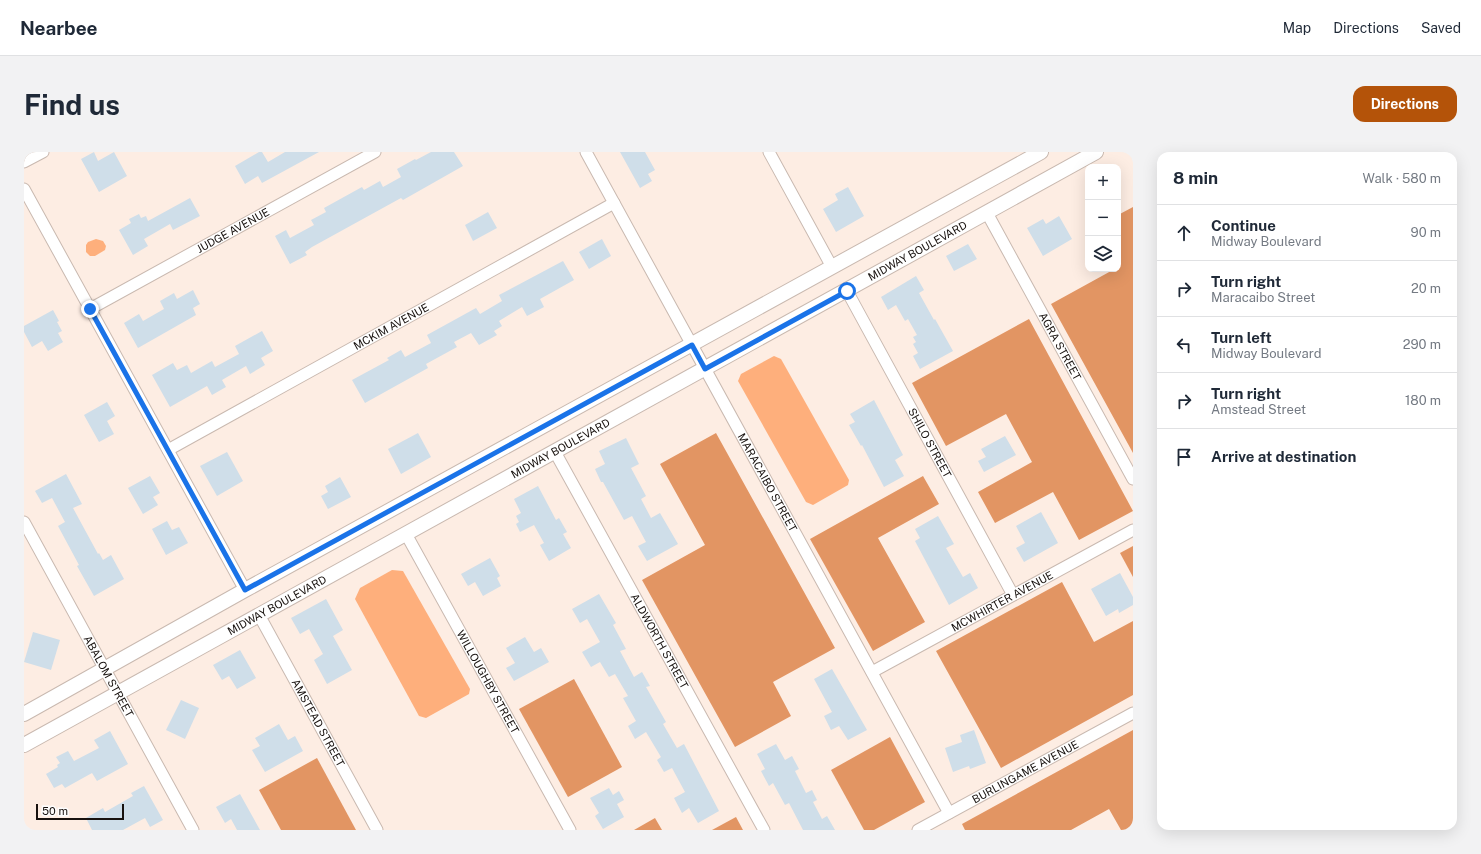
<!DOCTYPE html>
<meta charset="utf-8">
<style>
body{margin:0;font-family:"Public Sans",sans-serif;background:#f2f2f3;color:#1f2937}
.controls{position:absolute;right:12px;top:12px;display:grid;overflow:hidden;border-radius:8px;box-shadow:0 4px 16px #0002}
.controls button{width:36px;height:36px;display:grid;place-items:center;padding:0;border:0;border-bottom:1px solid #e0e1e3;background:#fff;color:#1f2937;font:20px sans-serif}
.scale{position:absolute;left:12px;bottom:10px;width:88px;box-sizing:border-box;padding-left:4px;border:2px solid #18120f;border-top:0;font-size:11px;line-height:14px;white-space:nowrap;color:#18120f;-webkit-text-stroke:3px #fdfdfd;paint-order:stroke}
.stop{position:absolute;width:12px;height:12px;margin:-9px;border:3px solid #1a73e8;border-radius:50%;background:#fff}
.stop.end{background:#1a73e8;border-color:#fff;box-shadow:0 1px 4px #0008}
.list{margin:0;padding:0;list-style:none}
h2{display:flex;justify-content:space-between;align-items:center;height:52px;margin:0;padding:0 16px;font-size:17px}
h2 small{font-size:13px;font-weight:400;color:#747a83}
.list li{display:grid;grid-template-columns:26px 1fr auto;gap:12px;align-items:center;box-sizing:border-box;height:56px;padding:0 16px;border-top:1px solid #e0e1e3}
.list b{display:block;font-size:15px;white-space:nowrap}
.list p{margin:0;font-size:13px;white-space:nowrap;color:#747a83}
.list em{font-size:13px;font-style:normal;color:#747a83}
.icon{flex:none;width:22px;height:22px;fill:none;stroke:currentColor;stroke-width:2;stroke-linecap:round;stroke-linejoin:round}
.map{position:relative;flex:none;width:1109px;height:678px;overflow:hidden;border-radius:12px}
header{display:flex;align-items:center;gap:24px;box-sizing:border-box;height:56px;padding:0 20px;background:#fff;border-bottom:1px solid #e0e1e3}
header strong{font-size:19px}
nav{display:flex;gap:22px;margin-inline-start:auto;font-size:14px}
.intro{display:flex;align-items:center;justify-content:space-between;box-sizing:border-box;height:96px;padding:0 24px}
h1{margin:0;font-size:28px}
.button{padding:10px 18px;border-radius:12px;background:#b45309;color:#fff;font-size:14px;font-weight:700}
main{display:flex;gap:24px;padding:0 24px}
aside{flex:1;background:#fff;border-radius:12px;box-shadow:0 4px 16px #0002}
.map>svg:first-child{display:block}
.forest{fill:#e29563}
.water{fill:#feaf7c}
.building{fill:#cfdee9}
.lines{fill:none;stroke-linecap:round;stroke-linejoin:round}
.minor-casing{stroke:#c9b9b0;stroke-width:13}
.tertiary-casing{stroke:#c9b9b0;stroke-width:16}
.minor{stroke:#fff;stroke-width:11}
.tertiary{stroke:#fff;stroke-width:14}
.route{stroke:#1a73e8;stroke-width:5}
.labels{text-anchor:middle;dominant-baseline:central;stroke-width:4;stroke-linejoin:round;paint-order:stroke}
.street-label{font-size:11px;fill:#18120f;stroke:#fdfdfd}
</style>
<header>
<strong>Nearbee</strong>
<nav><a>Map</a><a>Directions</a><a>Saved</a></nav>
</header>
<div class="intro"><h1>Find us</h1><a class="button">Directions</a></div>
<main>
<div class="map">
<svg width="1109" height="678" viewBox="0 0 1109 678">
<rect width="100%" height="100%" fill="#fdede3"/>
<g class="forest">
<path d="M1109 55V301L1027 152 1087 119V117H1094V63Z"/>
<path d="M1005 167 1109 359 1055 388 1029 340 971 371 954 340 1008 310 982 262 922 294 888 231Z"/>
<path d="M692 281 811 496 749 530 767 564 711 595 618 428 681 393 636 312Z"/>
<path d="M899 324 915 352 854 386 901 470 849 499 786 387Z"/>
<path d="M1109 394V425L1096 401Z"/>
<path d="M1038 430 1070 490 1109 469V543L977 616 912 499Z"/>
<path d="M550 527 598 615 544 645 495 557Z"/>
<path d="M1109 578V678H1097L1085 657 1047 678H941L938 672Z"/>
<path d="M866 585 901 650 850 678H840L807 618Z"/>
<path d="M293 606 332 678H257L235 638Z"/>
<path d="M712 665 719 678H688Z"/>
<path d="M631 666 638 678H610Z"/>
</g>
<g class="water">
<path d="M72 87 79 89 82 94 81 98 71 104H66L62 100V93L64 90Z"/>
<path d="M750 204 757 207 825 328 824 333 789 353 782 350 714 229 717 222Z"/>
<path d="M368 418 379 419 446 537 445 542 402 566 395 564 331 447 336 436Z"/>
</g>
<g class="building">
<path d="M70 0 74 9 90 0 103 24 75 40 57 7Z"/>
<path d="M235 0H238L244 10 261 0H295L238 31 234 24 221 32 211 14Z"/>
<path d="M407 0H430L439 14 379 48 377 46 288 95 281 100 283 103 266 112 251 84 262 78 266 86 290 73 287 68 302 60 300 56 338 35 340 38 356 29 359 35 377 25 373 17 391 7 392 8Z"/>
<path d="M596 0H621L631 18 624 22 628 29 616 36Z"/>
<path d="M824 35 840 64 812 80 799 57 814 48 811 42Z"/>
<path d="M166 46 176 64 149 78 146 72 120 87 124 94 109 103 95 78 107 71 105 67 115 62 117 66 122 64 124 69Z"/>
<path d="M464 60 473 76 449 89 441 73Z"/>
<path d="M1035 64 1048 87 1019 104 1003 76 1019 67 1022 72Z"/>
<path d="M578 87 587 104 565 117 555 100Z"/>
<path d="M944 92 953 107 930 119 922 104Z"/>
<path d="M539 109 550 128 516 147 520 155 503 164 498 155 475 169 478 174 470 179 473 183 455 193 447 181 430 190 433 195 402 212 404 216 341 251 328 228 365 208 363 206 377 198 381 205 407 191 403 183 452 156 456 162 478 149 475 143Z"/>
<path d="M892 124 900 138 895 141 910 168 911 167 929 199 896 217 889 204 894 201 889 192 892 190 889 185 893 183 884 167 881 169 872 153 864 158 857 145Z"/>
<path d="M169 138 176 152 169 156 172 163 114 196 100 171 115 162 119 169 140 157 136 149 150 141 153 147Z"/>
<path d="M29 158 35 169 33 170 38 179 34 181 39 190 24 199 18 189 8 195 0 180V174Z"/>
<path d="M238 179 249 199 237 206 241 213 226 222 222 214 198 228 202 235 188 243 183 234 146 255 128 223 149 211 153 218 163 213 167 221 188 209 191 215 215 202 211 194Z"/>
<path d="M850 248 879 303 871 308 880 324 860 335 838 293 837 294 825 273 831 270 826 262Z"/>
<path d="M83 250 91 264 83 269 90 282 75 290 60 263Z"/>
<path d="M394 281 407 305 377 322 364 297Z"/>
<path d="M981 284 992 303 960 320 954 309 962 305 957 297Z"/>
<path d="M602 286 615 312 607 316 622 344 617 347 627 366 636 361 654 392 623 409 614 394 622 390 608 364 600 368 579 330H577L571 317 581 312 575 299Z"/>
<path d="M203 300 219 329 193 344 176 314Z"/>
<path d="M42 322 58 352 49 356 74 402 75 401 79 408 87 403 100 427 70 444 53 414 55 413 34 374 41 370 28 346 18 351 11 339Z"/>
<path d="M126 324 136 341 129 345 134 353 119 362 104 336Z"/>
<path d="M316 325 327 345 304 357 297 344 304 340 301 334Z"/>
<path d="M514 334 532 368 535 366 543 380 539 382 547 396 525 409 516 393 520 391 510 373 496 380 492 372 495 370 492 364 497 361 490 347Z"/>
<path d="M1017 360 1034 391 1000 410 992 396 1001 391 992 374Z"/>
<path d="M914 364 930 392 922 396 939 425 946 421 954 436 925 453 891 389 896 386 891 377Z"/>
<path d="M143 369 148 378 155 375 164 391 142 403 128 377Z"/>
<path d="M466 406 476 424 473 426 477 434 459 444 451 430 444 434 437 422Z"/>
<path d="M1096 421 1109 445V453L1095 461 1094 457 1082 464 1067 437Z"/>
<path d="M575 442 592 471 589 473 602 497 596 499 610 525 618 520 626 534 622 535 642 570 639 572 653 596 660 592 695 659 674 671 665 656 658 661 650 646 661 640 648 616 640 620 633 608 637 605 622 580 611 587 604 574 612 569 599 546 604 544 591 522 585 525 576 510 567 515 558 500 576 490 563 467 556 471 548 457Z"/>
<path d="M302 447 319 478 309 484 328 518 303 532 290 508 299 502 285 477 276 482 267 466Z"/>
<path d="M9 480 36 488 27 518 0 510Z"/>
<path d="M501 485 510 500 517 496 525 510 490 529 482 516 491 511 482 496Z"/>
<path d="M216 498 232 526 213 537 205 524 198 528 189 513Z"/>
<path d="M808 517 843 578 824 588 815 574 807 578 800 564 808 560 790 527Z"/>
<path d="M157 548 175 556 161 587 142 578Z"/>
<path d="M255 572 264 588 271 584 279 599 241 620 228 598 236 594 231 586Z"/>
<path d="M950 578 962 611 946 617 945 614 929 620 921 596 938 590 936 583Z"/>
<path d="M86 579 104 612 73 629 68 621 41 636 38 632 30 636 22 622 34 615 33 613 36 611 32 605 44 599 50 609 75 596 70 588Z"/>
<path d="M752 592 761 608 768 604 775 617 771 619 782 641 788 638 793 648 789 650 798 667 803 664 811 678H779L765 651 761 653 749 631 745 634 737 619 741 617 733 602Z"/>
<path d="M120 634 139 668 126 675 121 666 99 678H68L62 666 79 656 81 660 109 644 107 641Z"/>
<path d="M585 636 589 643 595 639 600 648 593 652 600 665 579 677 571 664 575 661 566 646Z"/>
<path d="M216 642 236 678H213L207 667 201 671 192 655Z"/>
</g>
<g class="lines">
<g class="minor-casing">
<g id="minor">
<path id="s1" d="M562 0 925 661"/>
<path d="M745 0 808 115"/>
<path d="M0 10 19 0"/>
<path d="M0 37 221 438"/>
<path id="s2" d="M963 61 1109 327"/>
<path id="s3" d="M823 139 989 443"/>
<path id="s4" d="M66 157 351 0"/>
<path id="s5" d="M144 298 590 51"/>
<path id="s6" d="M531 300 740 678"/>
<path id="s7" d="M0 370 169 678"/>
<path id="s8" d="M382 382 546 678"/>
<path id="s9" d="M235 463 353 678"/>
<path id="s10" d="M848 520 1109 378"/>
<path id="s11" d="M894 678 1109 561"/>
</g>
</g>
<g class="tertiary-casing">
<g id="tertiary">
<path d="M0 562 221 438 1017 0"/>
<path id="s12" d="M0 593 1072 0"/>
</g>
</g>
<use href="#minor" class="minor"/>
<use href="#tertiary" class="tertiary"/>
</g>
<g class="lines">
<path class="route" d="M66 157 221 438 668 193 681 217 823 139"/>
</g>
<g class="labels">
<g class="street-label">
<text stroke="none"><textPath href="#s4" startOffset="163">JUDGE AVENUE</textPath></text>
<text stroke="none"><textPath href="#s12" startOffset="1021">MIDWAY BOULEVARD</textPath></text>
<text stroke="none"><textPath href="#s5" startOffset="255">MCKIM AVENUE</textPath></text>
<text stroke="none"><textPath href="#s2" startOffset="152">AGRA STREET</textPath></text>
<text stroke="none"><textPath href="#s3" startOffset="173">SHILO STREET</textPath></text>
<text stroke="none"><textPath href="#s12" startOffset="613">MIDWAY BOULEVARD</textPath></text>
<text stroke="none"><textPath href="#s1" startOffset="377">MARACAIBO STREET</textPath></text>
<text stroke="none"><textPath href="#s10" startOffset="148">MCWHIRTER AVENUE</textPath></text>
<text stroke="none"><textPath href="#s12" startOffset="289">MIDWAY BOULEVARD</textPath></text>
<text stroke="none"><textPath href="#s6" startOffset="216">ALDWORTH STREET</textPath></text>
<text stroke="none"><textPath href="#s7" startOffset="176">ABALOM STREET</textPath></text>
<text stroke="none"><textPath href="#s8" startOffset="169">WILLOUGHBY STREET</textPath></text>
<text stroke="none"><textPath href="#s9" startOffset="123">AMSTEAD STREET</textPath></text>
<text stroke="none"><textPath href="#s11" startOffset="122">BURLINGAME AVENUE</textPath></text>
</g>
</g>
</svg>
<div class="controls">
<button>+</button>
<button>−</button>
<button><svg class="icon" aria-label="layers" viewBox="0 0 24 24"><path d="M12 4l9 5-9 5-9-5zM3 14l9 5 9-5"/></svg></button>
</div>
<div class="scale">50 m</div>
<div class="stop" style="left:823px;top:139px"></div>
<div class="stop end" style="left:66px;top:157px"></div>
</div>
<aside>
<h2>8 min<small>Walk · 580 m</small></h2>
<ul class="list">
<li><svg class="icon" aria-label="ahead" viewBox="0 0 24 24"><path d="M12 20V5M6 11l6-6 6 6"/></svg><div><b>Continue</b><p>Midway Boulevard</p></div><em>90 m</em></li>
<li><svg class="icon" aria-label="right" viewBox="0 0 24 24"><path d="M7 20v-9h11M14 6l5 5-5 5"/></svg><div><b>Turn right</b><p>Maracaibo Street</p></div><em>20 m</em></li>
<li><svg class="icon" aria-label="left" viewBox="0 0 24 24"><path d="M17 20v-9H6M10 6l-5 5 5 5"/></svg><div><b>Turn left</b><p>Midway Boulevard</p></div><em>290 m</em></li>
<li><svg class="icon" aria-label="right" viewBox="0 0 24 24"><path d="M7 20v-9h11M14 6l5 5-5 5"/></svg><div><b>Turn right</b><p>Amstead Street</p></div><em>180 m</em></li>
<li><svg class="icon" aria-label="arrive" viewBox="0 0 24 24"><path d="M6 21V4h12l-3 4 3 4H6"/></svg><div><b>Arrive at destination</b></div></li>
</ul>
</aside>
</main>
